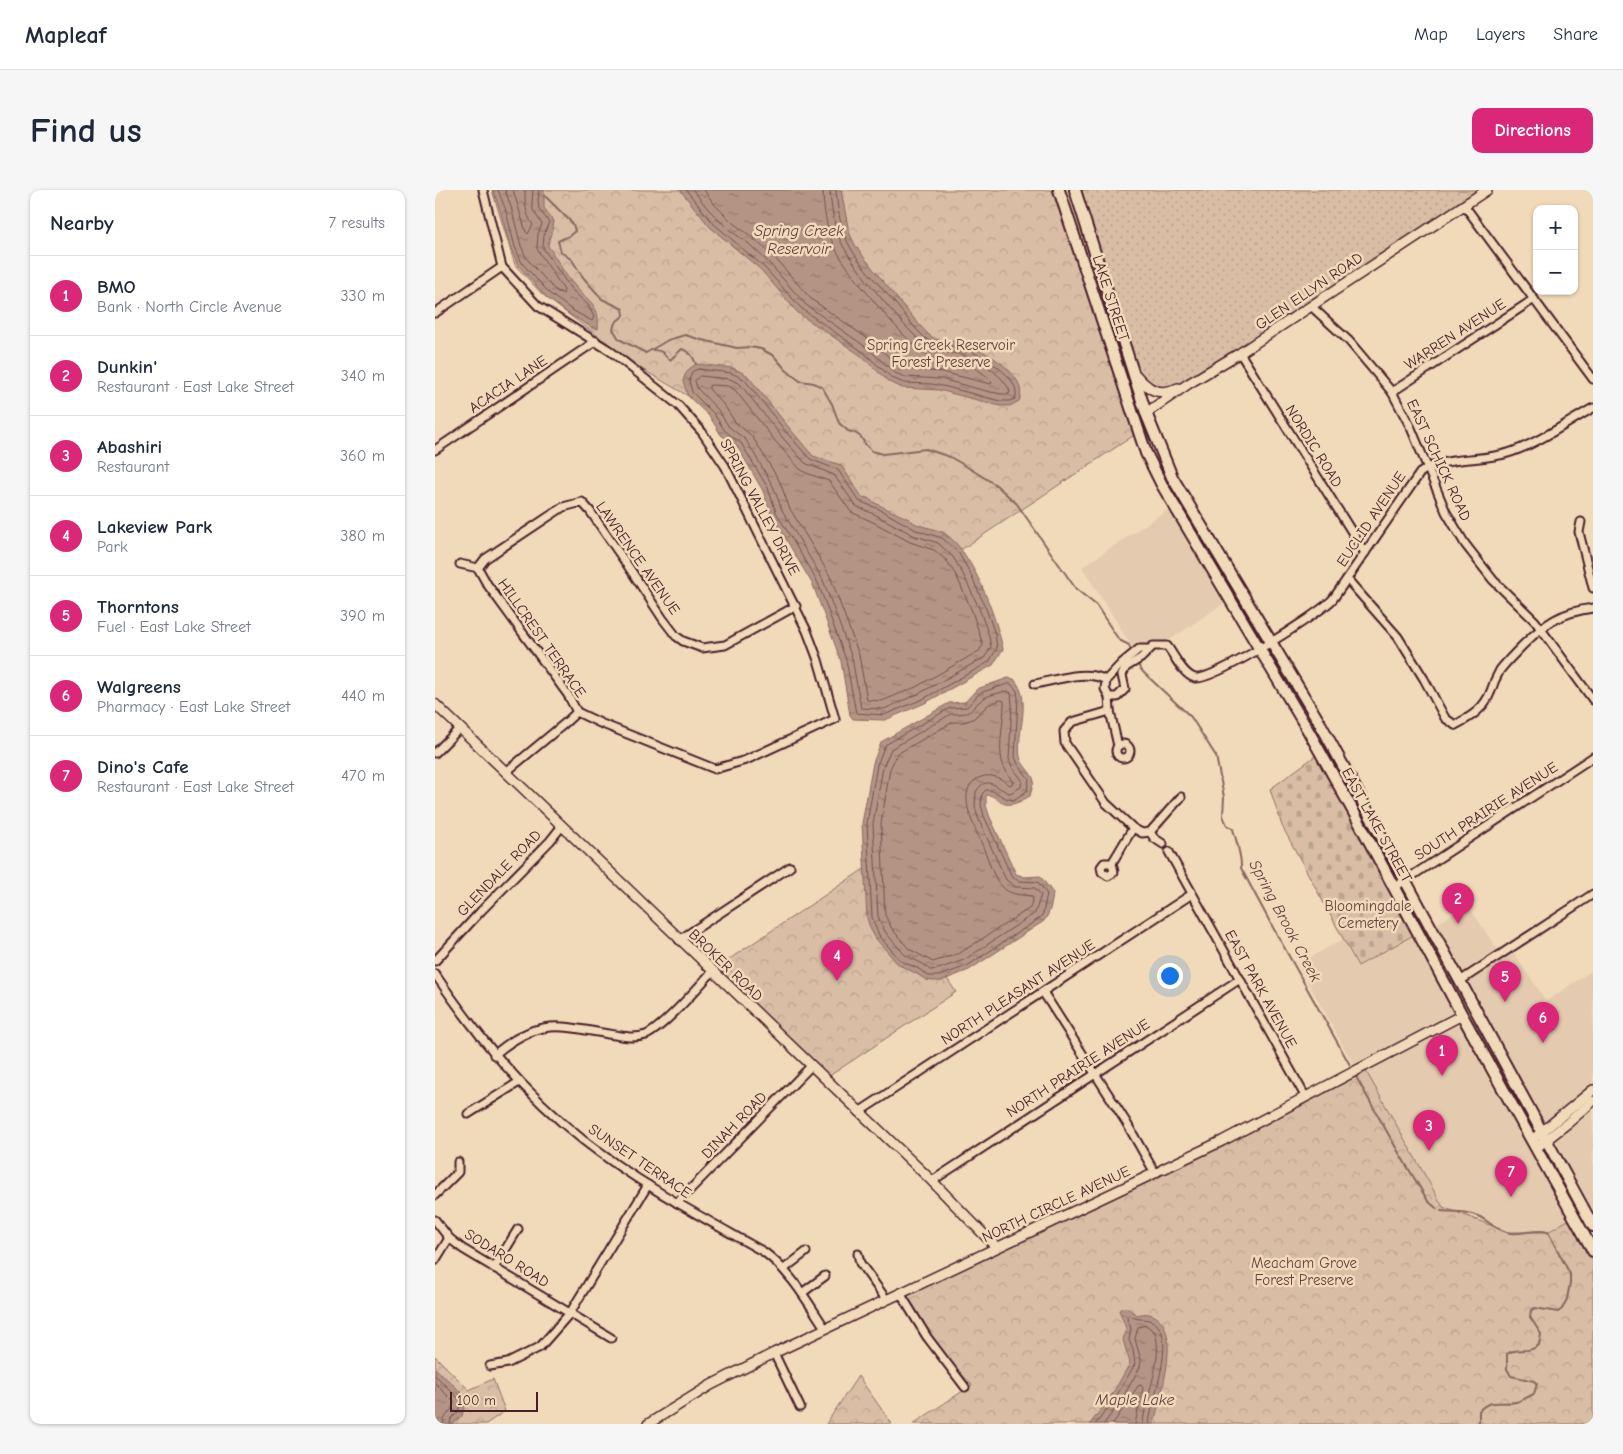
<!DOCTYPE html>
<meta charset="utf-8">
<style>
body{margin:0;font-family:"Comic Neue",sans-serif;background:#f6f6f7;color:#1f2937}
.controls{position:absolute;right:15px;top:15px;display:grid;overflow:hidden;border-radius:10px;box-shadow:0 1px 4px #0004}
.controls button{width:45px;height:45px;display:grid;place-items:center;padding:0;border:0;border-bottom:1px solid #e0e1e3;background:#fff;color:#1f2937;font:25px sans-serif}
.scale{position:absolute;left:15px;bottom:12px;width:88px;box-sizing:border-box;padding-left:5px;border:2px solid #4a1f2b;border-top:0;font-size:14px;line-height:18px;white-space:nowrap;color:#4a1f2b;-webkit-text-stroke:4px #f1daba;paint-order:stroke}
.you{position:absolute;left:734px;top:785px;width:18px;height:18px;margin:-12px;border:4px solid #fff;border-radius:50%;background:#1a73e8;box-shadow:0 0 0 8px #1a73e833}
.badge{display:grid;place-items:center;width:32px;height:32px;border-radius:50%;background:#db2777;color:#fff;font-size:16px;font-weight:700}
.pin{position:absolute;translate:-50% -41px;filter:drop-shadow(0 1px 2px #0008)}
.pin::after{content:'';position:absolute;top:26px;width:18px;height:15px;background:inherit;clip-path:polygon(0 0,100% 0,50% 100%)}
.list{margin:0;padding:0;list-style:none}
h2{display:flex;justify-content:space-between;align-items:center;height:65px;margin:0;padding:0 20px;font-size:21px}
h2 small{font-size:16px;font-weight:400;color:#747a83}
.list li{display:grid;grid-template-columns:32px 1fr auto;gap:15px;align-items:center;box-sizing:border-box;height:80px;padding:0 20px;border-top:1px solid #e0e1e3}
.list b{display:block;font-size:19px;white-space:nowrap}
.list p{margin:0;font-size:16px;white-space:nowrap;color:#747a83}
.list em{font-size:16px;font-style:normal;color:#747a83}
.map{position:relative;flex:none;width:1158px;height:1234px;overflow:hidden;border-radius:10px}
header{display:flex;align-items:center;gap:30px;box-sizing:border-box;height:70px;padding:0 25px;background:#fff;border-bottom:1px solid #e0e1e3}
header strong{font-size:24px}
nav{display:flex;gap:28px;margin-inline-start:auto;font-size:18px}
.intro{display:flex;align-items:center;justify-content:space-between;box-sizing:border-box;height:120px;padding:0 30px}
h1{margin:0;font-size:35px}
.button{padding:12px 22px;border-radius:10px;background:#db2777;color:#fff;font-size:18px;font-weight:700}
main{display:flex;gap:30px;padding:0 30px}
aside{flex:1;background:#fff;border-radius:10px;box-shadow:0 1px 4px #0004}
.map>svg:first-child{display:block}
.built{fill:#e4cbaf}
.grass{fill:url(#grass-dots);stroke:#926e68}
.cemetery{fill:url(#cemetery-stones);stroke:#926e68}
.park{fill:url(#park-crowns);stroke:#926e68}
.water{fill:url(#water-ripples);stroke:#8a6661}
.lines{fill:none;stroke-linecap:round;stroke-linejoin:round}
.shore{stroke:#744e4f;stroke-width:1}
.stream{stroke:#8a6661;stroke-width:2}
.minor-casing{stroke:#4a1f2b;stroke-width:11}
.tertiary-casing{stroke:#4a1f2b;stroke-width:12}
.primary-casing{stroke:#4a1f2b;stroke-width:14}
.minor{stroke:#f1daba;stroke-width:7}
.tertiary{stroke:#f1daba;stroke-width:9}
.primary{stroke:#f1daba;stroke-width:10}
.labels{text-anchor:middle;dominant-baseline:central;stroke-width:5;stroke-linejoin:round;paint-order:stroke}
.street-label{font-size:15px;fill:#4a1f2b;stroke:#f1daba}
.park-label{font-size:15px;fill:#673f43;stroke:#f1daba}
.water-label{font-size:16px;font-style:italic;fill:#643c42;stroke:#f1daba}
</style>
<header>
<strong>Mapleaf</strong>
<nav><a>Map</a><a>Layers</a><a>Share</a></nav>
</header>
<div class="intro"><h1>Find us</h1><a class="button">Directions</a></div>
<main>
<aside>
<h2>Nearby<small>7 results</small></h2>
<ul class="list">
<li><span class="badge">1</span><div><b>BMO</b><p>Bank · North Circle Avenue</p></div><em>330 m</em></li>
<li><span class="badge">2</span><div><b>Dunkin'</b><p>Restaurant · East Lake Street</p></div><em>340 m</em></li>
<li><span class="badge">3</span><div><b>Abashiri</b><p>Restaurant</p></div><em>360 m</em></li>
<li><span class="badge">4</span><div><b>Lakeview Park</b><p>Park</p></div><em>380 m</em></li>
<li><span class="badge">5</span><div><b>Thorntons</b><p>Fuel · East Lake Street</p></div><em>390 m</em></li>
<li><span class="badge">6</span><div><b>Walgreens</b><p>Pharmacy · East Lake Street</p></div><em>440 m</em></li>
<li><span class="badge">7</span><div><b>Dino's Cafe</b><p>Restaurant · East Lake Street</p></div><em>470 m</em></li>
</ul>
</aside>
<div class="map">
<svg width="1158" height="1234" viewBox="0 0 1158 1234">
<defs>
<pattern id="grass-dots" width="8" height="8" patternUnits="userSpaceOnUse" patternTransform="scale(1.25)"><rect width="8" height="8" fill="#d9bea5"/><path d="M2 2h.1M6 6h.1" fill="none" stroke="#bca38e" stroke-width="1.8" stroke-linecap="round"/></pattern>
<pattern id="cemetery-stones" width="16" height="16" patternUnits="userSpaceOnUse" patternTransform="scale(1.25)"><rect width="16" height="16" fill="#d9bea5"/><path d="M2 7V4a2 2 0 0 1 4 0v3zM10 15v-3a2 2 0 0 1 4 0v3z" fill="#bca38e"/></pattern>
<pattern id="park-crowns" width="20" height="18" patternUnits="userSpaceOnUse" patternTransform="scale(1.25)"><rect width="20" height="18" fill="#d9bea5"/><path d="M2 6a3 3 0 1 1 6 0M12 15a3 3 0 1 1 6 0" fill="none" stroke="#bca38e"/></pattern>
<pattern id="water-ripples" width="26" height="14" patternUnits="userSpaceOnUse" patternTransform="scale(1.25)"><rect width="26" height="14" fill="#b49585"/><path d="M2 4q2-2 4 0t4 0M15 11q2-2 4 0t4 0" fill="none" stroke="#94796d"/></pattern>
</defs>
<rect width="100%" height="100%" fill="#f1daba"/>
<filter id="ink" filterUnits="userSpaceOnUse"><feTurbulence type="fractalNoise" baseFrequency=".02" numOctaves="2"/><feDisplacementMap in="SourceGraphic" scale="10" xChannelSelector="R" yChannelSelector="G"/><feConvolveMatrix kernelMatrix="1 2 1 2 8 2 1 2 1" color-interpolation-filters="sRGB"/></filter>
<g filter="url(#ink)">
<g class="built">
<path d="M737 317 792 411 723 458 715 460 706 471 647 377Z"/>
<path d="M1032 714 1065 763 1075 757 1111 811 1158 780V897L1107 939 998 737Z"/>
<path d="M982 743 1024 824 920 878 863 774 908 749 923 776Z"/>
<path d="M1026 829 1136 1029 1113 1042H1073L1008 1017 929 879Z"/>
<path d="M1158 913V1032L1113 951Z"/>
</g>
<path class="grass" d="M641 0H1046L804 161 740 197 721 198 701 182Z"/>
<path class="cemetery" d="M883 564 982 743 923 776 847 636 835 599Z"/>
<g class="park">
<path d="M57 0H623L704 242 527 359 471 333 207 179 137 127 107 104 80 75Z"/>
<path d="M435 675 521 802 391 888 278 780Z"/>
<path d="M928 876 1008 1017 1073 1042H1113L1138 1027 1158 1061V1234H478L537 1195 492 1147 465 1103 787 951Z"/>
<path d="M0 1166 34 1200 58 1189 70 1221 51 1234H0Z"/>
<path d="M423 1186 457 1234H391Z"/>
</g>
<g class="water">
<path d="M58 0H109V18L119 31C118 40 114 47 113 56 122 69 129 84 140 96 154 113 165 113 163 139L158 138 134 124 112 108 83 75 76 59 65 20Z"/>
<path d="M245 0H406L414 42 420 55C434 75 450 93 465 112 474 122 483 134 493 144 504 154 516 149 529 153 549 160 595 185 584 211L575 216H565L504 200 468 198 454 192 425 165 363 123 326 80 275 37Z"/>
<path d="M261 174 298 178 312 185 356 240 378 266 406 275 427 307 433 308C437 313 466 325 474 329 477 331 480 334 484 335 492 338 502 339 509 343 538 361 561 427 568 459L558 475 490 513 450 530 418 529 415 525 406 471 378 395 336 324 328 301 302 256 286 245 275 227 253 206 250 198 248 191 250 185 254 179Z"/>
<path d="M573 488 579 489C598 511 581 540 585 567 587 576 597 582 599 591L595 606C586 611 574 619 564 611 560 608 559 606 553 605L551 606V615L554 625 581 684 590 687 605 686 618 703C617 713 615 723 609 731L534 780 506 791H498L491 790 482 784 464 775 441 749 435 738 432 728 427 633 438 573 446 552 514 513 530 512 542 499Z"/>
<path d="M687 1118H692L702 1125C706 1124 711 1123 714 1124 751 1132 724 1209 719 1234H655L678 1203 695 1173 688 1150 691 1138 684 1120Z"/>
<path d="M0 1178 27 1203 31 1210 27 1226 17 1234H0Z"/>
</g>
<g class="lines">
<g class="shore">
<path d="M63 0 70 18 80 57 87 73 115 104 137 120 157 131 159 127 153 115 136 99 108 58 109 45 114 32 104 19 103 12 104 0"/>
<path d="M70 0 76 17 86 56 92 69 119 99 128 104 129 100 102 59 103 44 107 34 98 20 97 12 98 0"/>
<path d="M78 0 91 42 93 44 98 35C90 23 90 14 90 0"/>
<path d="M251 0 279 34 329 77 367 119 428 162 457 188 469 193 497 194 512 197 565 211H574L580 209C589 188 543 162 526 158 513 155 501 157 490 148 479 138 469 124 460 113 443 93 422 73 411 49 405 35 402 15 401 0"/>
<path d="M258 0 273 19 293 39 313 53 334 73 371 115 431 157 460 183 470 187 506 189 551 201 566 204H574L575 201C566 183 543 168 523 164 515 162 505 164 497 160 477 149 416 74 406 52 399 37 396 17 395 0"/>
<path d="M269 0 279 14 298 33 317 47 339 67 376 109 436 151 465 177 471 179 507 182 556 194 557 191C548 182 533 173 520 171 511 170 502 171 494 166 472 155 410 79 399 56 392 40 388 18 388 0"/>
<path d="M263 179 296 183 309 189 352 243 375 269 403 280 424 311 444 319 481 340 507 348 523 362 534 381 550 416 560 444 562 458 554 472 488 509 449 525 421 523 411 470 383 393 341 322 333 298 306 253 290 241 279 224 257 202 254 190 257 182Z"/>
<path d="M265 186 295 189 305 194 347 247 370 273 399 285 421 316 441 325 478 345 503 353 518 367 528 384 544 418 554 446 556 457 550 467 485 503 449 519 426 518 417 468 388 390 347 320 338 296 311 250 294 237 283 220 262 198 260 191Z"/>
<path d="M277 195 293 196 300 200 341 252 365 279 371 283 394 291 416 322 438 332 475 352 499 360 512 371 522 387 537 421 548 455 544 461 481 497 447 511 432 510 424 465 395 386 354 317 345 292 317 246 300 232 289 215 274 199V196Z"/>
<path d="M573 494H576L582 501 583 508 580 567 583 574 594 589 592 601 578 610C567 609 562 600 551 600L547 604 546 615 549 626 577 687 584 691 603 692 612 704 608 723 605 728 532 776 504 786H493L484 779 466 771 445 747 440 736 437 727 432 633 442 575 450 555 515 518 532 517 545 503Z"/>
<path d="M572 501 576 503 577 514 574 569 577 577 587 590 586 597 575 603C564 601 552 582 541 602L540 616 543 628 571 690 581 697 600 698 606 705 600 723 529 770 503 779 495 780 488 774 470 765 451 743 446 734 443 726 438 634 448 577 456 559 516 524C542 524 532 520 549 508 556 504 565 503 572 501Z"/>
<path d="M566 510 569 511V514C569 532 563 554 567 571 569 580 575 586 578 593L575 595C567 589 557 583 546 587 516 598 542 641 549 659 554 671 559 692 571 700 578 705 588 705 597 706L598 708 595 718 525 763 498 772 474 759 457 739 450 725 446 634 455 579 462 564 518 532H529L538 529 553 515Z"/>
<path d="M0 1185 26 1211 23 1222 16 1229 15 1234"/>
<path d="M0 1193 19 1212C18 1222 9 1224 8 1234"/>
<path d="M661 1234 682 1205 700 1174 698 1160 694 1150 696 1138 692 1129 695 1126C704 1131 712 1127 720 1133 742 1148 716 1211 714 1234"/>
<path d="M669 1234 687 1209 705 1177 706 1170 700 1149 703 1137 711 1135 720 1142C729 1172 710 1204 708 1234"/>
<path d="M678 1234 703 1196 706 1195 708 1198 700 1234"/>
</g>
<g class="stream">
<path d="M110 6 138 34 140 41 134 46 123 51 126 62 137 70 147 86 167 109 188 119 189 125 180 133 178 139 184 149 211 163 233 150 250 145 267 150 302 158 317 157 326 159 339 166 351 180 365 191 379 193 387 197 397 214 404 233 413 241 420 243 426 247 430 254 437 261 448 264 491 259 515 267 529 275 561 295 582 314 641 399 661 415 684 450 694 455 697 463"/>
<path d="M218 160C230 161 227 164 235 170L247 159C255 162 258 166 261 174"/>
<path d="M702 474 708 482 756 527 781 566 789 607 788 626 792 635 798 639C801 650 807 667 806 678L836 734 915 875"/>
<path d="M920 885 964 963 993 1011 1001 1018"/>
<path d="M1006 1021C1019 1022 1034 1021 1045 1027 1056 1033 1061 1040 1075 1043 1088 1045 1100 1038 1113 1042L1135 1084V1093L1132 1109 1127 1119 1123 1122 1100 1118 1096 1120 1095 1127 1106 1144 1104 1155C1092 1165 1082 1156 1072 1164V1179L1076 1186 1099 1191 1102 1194 1099 1204C1094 1206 1087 1211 1081 1212 1067 1215 1055 1208 1044 1221V1234"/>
</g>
<g class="minor-casing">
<g id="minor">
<path d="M1029 15 1158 189"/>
<path d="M876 116 914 151 957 202 976 238 1011 322 1030 354 1058 390 1100 431 1158 510"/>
<path d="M0 123 67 77"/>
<path d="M805 163 930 363"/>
<path d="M957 202 1099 109"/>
<path d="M0 260 161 151"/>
<path d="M1146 332 1144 342 1158 398"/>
<path d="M25 374 43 378"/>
<path d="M43 378 52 394 133 505 142 522 165 533 280 579 311 570 400 529 383 470 372 441 290 276 267 242 243 215 174 160 103 116 67 77 48 0"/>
<path d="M43 378 50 369 128 317 147 312 155 321 195 379 228 429 241 446 248 451 267 458 290 455 361 416"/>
<path d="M912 389 963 447 989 489 1010 528 1020 535"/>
<path d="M600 494C622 490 651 479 671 490"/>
<path d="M674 507H682L690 499 687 485 691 477 706 468 718 456H732C739 465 748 485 760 488 778 491 883 425 898 409L985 283C1009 265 1045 272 1073 263 1100 255 1133 232 1158 218"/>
<path d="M675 521 637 532 629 541 630 553 671 613 698 638 677 673 679 682 673 686 667 682 666 677 669 673H677"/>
<path d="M1020 535C1036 527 1049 519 1056 501 1058 494 1061 487 1065 480 1072 471 1080 463 1088 455 1110 433 1127 422 1158 418"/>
<circle cx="688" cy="561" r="7"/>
<path d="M683 556 675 521 674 507 670 499 671 490 687 473 704 459H713"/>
<path d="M0 563 25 538"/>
<path d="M71 582 129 534 142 522"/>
<path d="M698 638 707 643 715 642 746 607"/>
<path d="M715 642 719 648 728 654"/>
<path d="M734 662 870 906"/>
<path d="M960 697 1158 567"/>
<path d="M244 750 355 677"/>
<path d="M0 771 46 721 115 651 127 636"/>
<path d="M0 784C43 847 88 902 148 950 204 994 267 1027 329 1062 356 1082 372 1111 390 1138"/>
<path d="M1025 791 1158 704"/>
<path d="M608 802 691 932 720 983 728 979"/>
<path d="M59 865C102 828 122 835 173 844 186 846 199 849 211 845 228 838 263 797 277 782"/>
<path d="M424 922 757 704"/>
<path d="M33 924 84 892"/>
<path d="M497 991 805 789"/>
<path d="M0 1005 23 982V972"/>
<path d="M242 1013 376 876"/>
<path d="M0 1030 14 1048 28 1059 176 1148"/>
<path d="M423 1064 425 1073 451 1109"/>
<path d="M0 1071 14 1048"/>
<path d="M59 1078 83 1039"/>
<path d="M349 1079 371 1062"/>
<path d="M367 1103 390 1086"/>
<path d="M465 1103 492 1147 530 1197"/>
<path d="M339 1163 365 1217"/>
<path d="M55 1176 73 1173 105 1157 135 1123 213 995"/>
</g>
</g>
<g class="tertiary-casing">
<g id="tertiary">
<path d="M699 183C713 199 722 207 743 198"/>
<path d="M711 223 753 194 805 163 1052 0"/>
<path d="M0 514 497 991 561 1057"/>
<path d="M1097 950 1158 900"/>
<path d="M1101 958 1134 932 1158 911"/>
<path d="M728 979 787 951 1027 825"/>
<path d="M213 1234 276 1195 339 1163 720 983"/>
</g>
</g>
<g class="primary-casing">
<g id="primary">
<path d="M624 0 704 242 711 263 727 295 874 542 917 619 1027 825 1158 1061"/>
<path d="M640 0 711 223 737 287 886 535 1158 1036"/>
</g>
</g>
<use href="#minor" class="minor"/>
<use href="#tertiary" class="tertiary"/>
<use href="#primary" class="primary"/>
</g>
</g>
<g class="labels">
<g class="street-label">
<text transform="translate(874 101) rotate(-34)">GLEN ELLYN ROAD</text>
<text transform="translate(676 108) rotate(72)">LAKE STREET</text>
<text transform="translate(1020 144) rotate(-33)">WARREN AVENUE</text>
<text transform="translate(73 194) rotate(-34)">ACACIA LANE</text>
<text transform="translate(879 256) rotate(58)">NORDIC ROAD</text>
<text transform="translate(1004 270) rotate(65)">EAST SCHICK ROAD</text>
<text transform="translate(325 317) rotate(62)">SPRING VALLEY DRIVE</text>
<text transform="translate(936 329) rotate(-56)">EUCLID AVENUE</text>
<text transform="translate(203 368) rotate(55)">LAWRENCE AVENUE</text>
<text transform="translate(107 448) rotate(55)">HILLCREST TERRACE</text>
<text transform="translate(1051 621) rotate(-33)">SOUTH PRAIRIE AVENUE</text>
<text transform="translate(942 635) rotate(61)">EAST LAKE STREET</text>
<text transform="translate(64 683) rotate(-46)">GLENDALE ROAD</text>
<text transform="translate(291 775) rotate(44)">BROKER ROAD</text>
<text transform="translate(826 799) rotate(61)">EAST PARK AVENUE</text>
<text transform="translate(583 802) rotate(-33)">NORTH PLEASANT AVENUE</text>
<text transform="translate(643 878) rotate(-33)">NORTH PRAIRIE AVENUE</text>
<text transform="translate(299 935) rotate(-46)">DINAH ROAD</text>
<text transform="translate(205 971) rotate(34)">SUNSET TERRACE</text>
<text transform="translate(621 1014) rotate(-25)">NORTH CIRCLE AVENUE</text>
<text transform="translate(72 1068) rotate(32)">SODARO ROAD</text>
</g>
<g class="park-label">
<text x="506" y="155">Spring Creek Reservoir<tspan x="506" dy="17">Forest Preserve</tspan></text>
<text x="933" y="716">Bloomingdale<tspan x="933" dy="17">Cemetery</tspan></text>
<text x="869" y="1073">Meacham Grove<tspan x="869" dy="17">Forest Preserve</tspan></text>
</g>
<g class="water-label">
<text x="364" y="41">Spring Creek<tspan x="364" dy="18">Reservoir</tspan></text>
<text transform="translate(850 731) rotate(62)">Spring Brook Creek</text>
<text x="700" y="1210">Maple Lake</text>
</g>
</g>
</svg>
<div class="controls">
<button>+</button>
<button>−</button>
</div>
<div class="scale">100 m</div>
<div class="you"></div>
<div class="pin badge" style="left:1007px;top:886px">1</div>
<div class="pin badge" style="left:1023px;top:734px">2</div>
<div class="pin badge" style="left:994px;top:961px">3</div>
<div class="pin badge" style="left:402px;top:791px">4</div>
<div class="pin badge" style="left:1070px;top:812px">5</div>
<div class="pin badge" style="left:1108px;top:853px">6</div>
<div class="pin badge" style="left:1076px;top:1007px">7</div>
</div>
</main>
